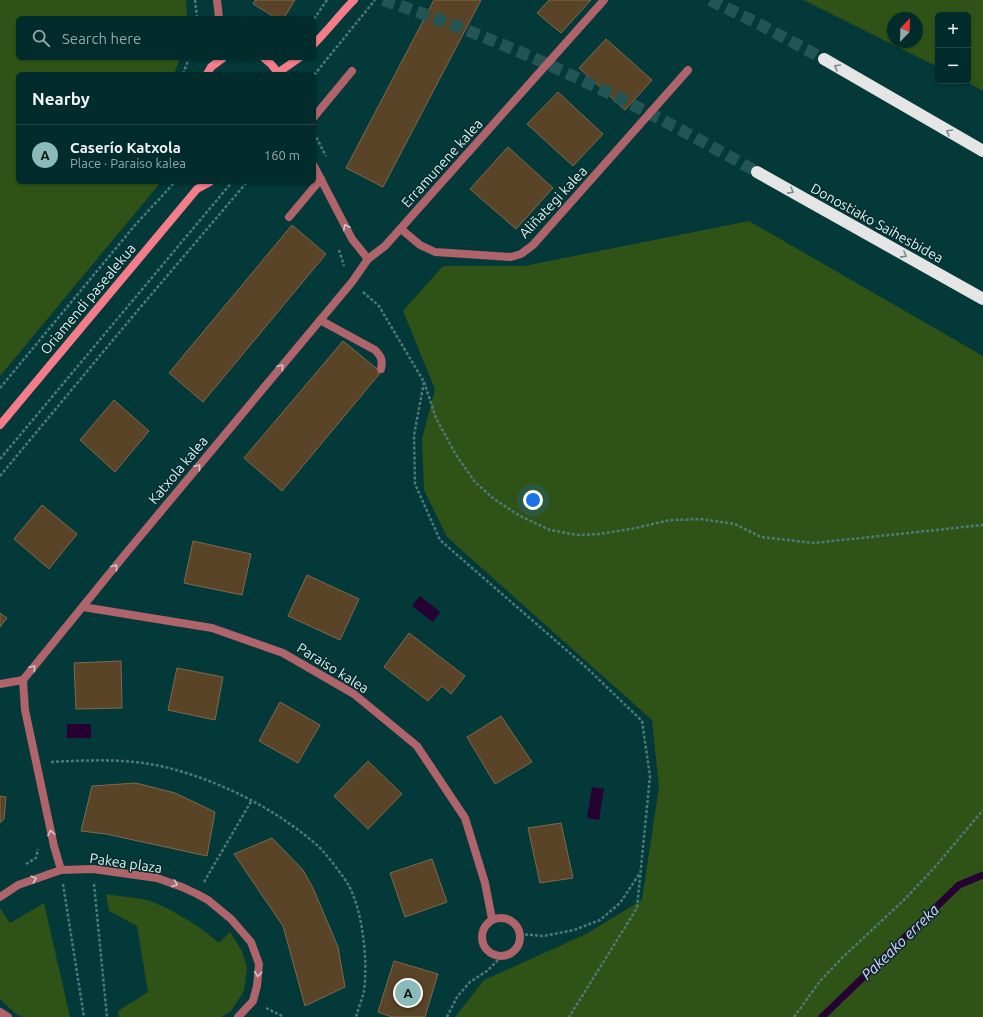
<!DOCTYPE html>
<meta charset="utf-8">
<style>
body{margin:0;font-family:Ubuntu,sans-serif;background:#103737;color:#f1f3f6}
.controls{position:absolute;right:12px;top:12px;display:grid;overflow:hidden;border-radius:6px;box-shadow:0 1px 3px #0004}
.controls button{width:36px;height:36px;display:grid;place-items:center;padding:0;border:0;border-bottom:1px solid #234747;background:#022b2b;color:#f1f3f6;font:20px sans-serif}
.compass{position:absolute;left:887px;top:12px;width:36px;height:36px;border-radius:50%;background:#022b2b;box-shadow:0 1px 3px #0004;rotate:23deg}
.you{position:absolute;left:533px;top:500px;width:14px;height:14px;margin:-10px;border:3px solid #fff;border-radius:50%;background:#1a73e8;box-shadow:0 0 0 6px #1a73e833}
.badge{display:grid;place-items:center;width:26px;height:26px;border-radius:50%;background:#8bbbb9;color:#111;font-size:13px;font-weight:700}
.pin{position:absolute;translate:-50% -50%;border:2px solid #fff;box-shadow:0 1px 4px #0006}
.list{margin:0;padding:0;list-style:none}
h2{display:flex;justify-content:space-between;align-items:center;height:52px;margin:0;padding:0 16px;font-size:17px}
h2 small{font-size:13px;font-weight:400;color:#96a7a9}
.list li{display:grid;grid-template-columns:26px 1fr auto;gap:12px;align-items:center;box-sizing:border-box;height:60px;padding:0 16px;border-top:1px solid #234747}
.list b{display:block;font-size:15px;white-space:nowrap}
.list p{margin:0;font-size:13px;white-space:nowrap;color:#96a7a9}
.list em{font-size:13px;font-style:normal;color:#96a7a9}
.icon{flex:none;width:22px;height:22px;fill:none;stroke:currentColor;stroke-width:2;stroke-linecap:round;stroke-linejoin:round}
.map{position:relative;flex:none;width:983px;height:1017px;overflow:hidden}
.search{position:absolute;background:#022b2b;box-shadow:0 1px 3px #0004;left:16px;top:16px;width:300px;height:44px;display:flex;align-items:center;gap:10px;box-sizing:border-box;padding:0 14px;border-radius:6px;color:#96a7a9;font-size:15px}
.panel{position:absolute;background:#022b2b;box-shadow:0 1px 3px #0004;left:16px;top:72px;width:300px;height:112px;border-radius:6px}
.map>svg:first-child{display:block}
.green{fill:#2f5316;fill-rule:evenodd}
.water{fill:#260233}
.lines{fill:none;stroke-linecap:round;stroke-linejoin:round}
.stream{stroke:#260233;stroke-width:7}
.building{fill:#594427;stroke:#7f694b}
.highway-tunnel{stroke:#235555;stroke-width:12;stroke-dasharray:12 6;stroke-linecap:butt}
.path{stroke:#4e7979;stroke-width:2.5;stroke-dasharray:3 2;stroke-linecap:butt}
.lane{stroke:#af636a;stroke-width:8}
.street{stroke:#af636a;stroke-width:8}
.secondary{stroke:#f57c89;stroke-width:8}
.highway{stroke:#e5e5e5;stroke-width:12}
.oneway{stroke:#768a8a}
.oneway2{stroke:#cdc7c9}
.labels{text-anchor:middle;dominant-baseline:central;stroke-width:3;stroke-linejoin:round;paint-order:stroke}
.street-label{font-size:14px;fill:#daf2f2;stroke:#072e2e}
.water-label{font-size:15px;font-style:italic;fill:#edcbfc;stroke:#072e2e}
</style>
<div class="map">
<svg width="983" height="1017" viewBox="0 0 983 1017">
<rect width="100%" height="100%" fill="#033939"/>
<g class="green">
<path d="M0 0H186L187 18H18V58H180L174 74H18V182H161L0 376Z"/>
<path d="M803 0H983V91L965 81H968V15H938V67ZM893 18H917V42H893Z"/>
<path d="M749 221 983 356V1017H455L484 980 586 934 642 900 659 787 652 720 447 537 424 490 422 439 435 389 403 311 443 266H524Z"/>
<path d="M106 894C120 897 139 897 153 902 177 912 199 926 219 943L230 932 242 951 247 968 244 991 231 1011 221 1017H119L118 1011 148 992 137 926 109 911Z"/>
<path d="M44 903 70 1017H22L16 1014 0 999V908L10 923Z"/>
</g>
<g class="water">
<path d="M420 596 440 612 433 622 412 606Z"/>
<rect x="67" y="724" width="24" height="14"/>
<path d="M592 787 604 789 599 820 587 818Z"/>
</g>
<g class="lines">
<path class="stream" d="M822 1017 959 885 983 875"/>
</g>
<g class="building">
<path d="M255 0H295L284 18H276L253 4Z"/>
<path d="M434 0H481L383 187 346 168Z"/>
<path d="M549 0H591L561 33 537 13Z"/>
<path d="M606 39 652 80 625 110 579 68Z"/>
<path d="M558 92 603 134 573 166 527 124Z"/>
<path d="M508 147 553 188 516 229 470 189Z"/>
<path d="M292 225 326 254 203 402 169 373Z"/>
<path d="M343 341 381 372 282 491 244 458Z"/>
<path d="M114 400 149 431 115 472 80 440Z"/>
<path d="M42 505 77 534 49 569 14 539Z"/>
<path d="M193 541 251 554 242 595 184 583Z"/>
<path d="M307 575 359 599 340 640 288 616Z"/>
<path d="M0 613 7 618 0 627Z"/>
<path d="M409 633 465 676 451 694 442 686 428 701 384 667Z"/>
<path d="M121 661 122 708 76 709 74 663Z"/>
<path d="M177 668 223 677 215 720 168 710Z"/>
<path d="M280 702 320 725 298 763 259 741Z"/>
<path d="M501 716 532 762 495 784 467 737Z"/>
<path d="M368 761 402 794 368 829 334 796Z"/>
<path d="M136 783 175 793 215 812 207 856 106 834 81 831 92 786Z"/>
<path d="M0 796 6 797 4 819 0 823Z"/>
<path d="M561 823 573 878 540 883 528 828Z"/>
<path d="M272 838 303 870 313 888 338 947 345 987 305 1006 283 926 234 854Z"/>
<path d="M432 859 447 902 405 917 390 873Z"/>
<path d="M394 961 438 974 425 1017H392L378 1012Z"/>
</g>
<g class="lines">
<g class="highway-tunnel">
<path d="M383 0C514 43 638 104 757 172"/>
<path d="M710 0 757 23 824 59"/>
</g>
<g class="path">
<path d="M195 0 197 18"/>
<path d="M314 19 327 0"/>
<path d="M183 74 189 58"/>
<path d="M314 75 375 0"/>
<path d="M314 133 326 156"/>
<path d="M339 250 344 266"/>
<path d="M363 292 379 306 424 382 414 435 415 484 440 540 587 668 642 721 650 776 637 908 569 1017"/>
<path d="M424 382 436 418 456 455 475 482 494 499 520 516 550 530 577 535 599 534 636 528 670 520 700 519 735 524 761 537 814 543 983 525"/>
<path d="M0 388 136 224 175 182"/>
<path d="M0 459 232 182"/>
<path d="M0 476 133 316 247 182"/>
<path d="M51 762C90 760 130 758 169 768 222 782 276 809 318 846 325 852 343 876 348 884 363 911 368 961 364 991 362 1000 358 1009 356 1017"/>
<path d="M26 864 36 858 38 849"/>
<path d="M204 882 252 800"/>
<path d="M63 884 84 1017"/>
<path d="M94 884 107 1017"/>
<path d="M520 934 544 936 574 930 600 920 620 903 640 873"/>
<path d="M266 1008 284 1017"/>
<path d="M447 1017 457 997 470 982 487 971 502 956"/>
<path d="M794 1017 820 981 843 957 905 899 935 867 983 810"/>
</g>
<g class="lane">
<path d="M314 117 352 71"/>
<path d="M289 217 321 179"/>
<path d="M320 320 375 350C381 356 383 360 381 369"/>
</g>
<g class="street">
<path d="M217 0 219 18"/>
<path d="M314 166 352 239 368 259"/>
<path d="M401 229 420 245 435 252 511 257 521 254 533 245 688 70"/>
<path d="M83 607 212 628 283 653 354 694 417 746 465 818 485 883 492 919"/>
<path d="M23 680 25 710 54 846 61 870"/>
<path d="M0 684 23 680 127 552 352 282 368 259 385 246 604 0"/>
<path d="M0 897 18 885 61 870 93 869 157 878 182 887 197 894 208 900 231 919 251 942 259 964 257 986 253 1001 238 1017"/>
<circle cx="501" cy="937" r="19"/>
<path d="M0 1012 8 1017"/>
</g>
<g class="secondary">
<path d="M314 44C328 30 340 14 354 0"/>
<path d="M264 58 271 64 279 74"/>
<path d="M279 72 299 58"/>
<path d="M207 74 211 67 223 58"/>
<path d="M0 425 197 189 210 182"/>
</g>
<g class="highway">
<path d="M824 59 983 151"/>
<path d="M757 172 983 299"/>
</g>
</g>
<defs><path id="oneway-chevron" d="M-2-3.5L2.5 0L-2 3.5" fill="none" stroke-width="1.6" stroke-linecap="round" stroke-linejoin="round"/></defs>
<g class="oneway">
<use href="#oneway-chevron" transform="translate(837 67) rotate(-150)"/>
<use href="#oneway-chevron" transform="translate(949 132) rotate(-150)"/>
<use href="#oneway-chevron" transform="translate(791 191) rotate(29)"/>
<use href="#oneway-chevron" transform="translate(904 255) rotate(29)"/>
</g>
<g class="oneway2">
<use href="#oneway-chevron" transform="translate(346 227) rotate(-117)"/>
<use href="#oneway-chevron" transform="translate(281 367) rotate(-50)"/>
<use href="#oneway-chevron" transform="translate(198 467) rotate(-50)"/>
<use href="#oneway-chevron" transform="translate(115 567) rotate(-52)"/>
<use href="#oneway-chevron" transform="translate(33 668) rotate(-50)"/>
<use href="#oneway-chevron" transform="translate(51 833) rotate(-102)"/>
<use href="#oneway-chevron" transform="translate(34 879) rotate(-19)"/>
<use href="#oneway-chevron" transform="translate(175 884) rotate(20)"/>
<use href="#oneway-chevron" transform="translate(258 974) rotate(96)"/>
</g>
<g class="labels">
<g class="street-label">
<text transform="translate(442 163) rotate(-48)">Erramunene kalea</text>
<text transform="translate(553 202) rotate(-47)">Aliñategi kalea</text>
<text transform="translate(877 223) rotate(29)">Donostiako Saihesbidea</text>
<text transform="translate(88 299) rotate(-50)">Oriamendi pasealekua</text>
<text transform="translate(178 470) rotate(-50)">Katxola kalea</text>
<text transform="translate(333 668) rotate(32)">Paraiso kalea</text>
<text transform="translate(126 863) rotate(8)">Pakea plaza</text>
</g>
<g class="water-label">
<text transform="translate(900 942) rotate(-44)">Pakeako erreka</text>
</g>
</g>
</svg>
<div class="controls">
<button>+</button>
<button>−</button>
</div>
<svg class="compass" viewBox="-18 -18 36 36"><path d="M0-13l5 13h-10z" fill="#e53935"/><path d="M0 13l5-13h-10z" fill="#96a7a9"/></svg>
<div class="you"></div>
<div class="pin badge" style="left:408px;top:993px">A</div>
<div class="search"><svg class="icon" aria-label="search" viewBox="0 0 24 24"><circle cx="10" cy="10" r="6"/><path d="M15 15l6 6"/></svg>Search here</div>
<section class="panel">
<h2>Nearby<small></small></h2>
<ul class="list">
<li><span class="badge">A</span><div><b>Caserío Katxola</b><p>Place · Paraiso kalea</p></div><em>160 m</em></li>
</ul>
</section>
</div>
